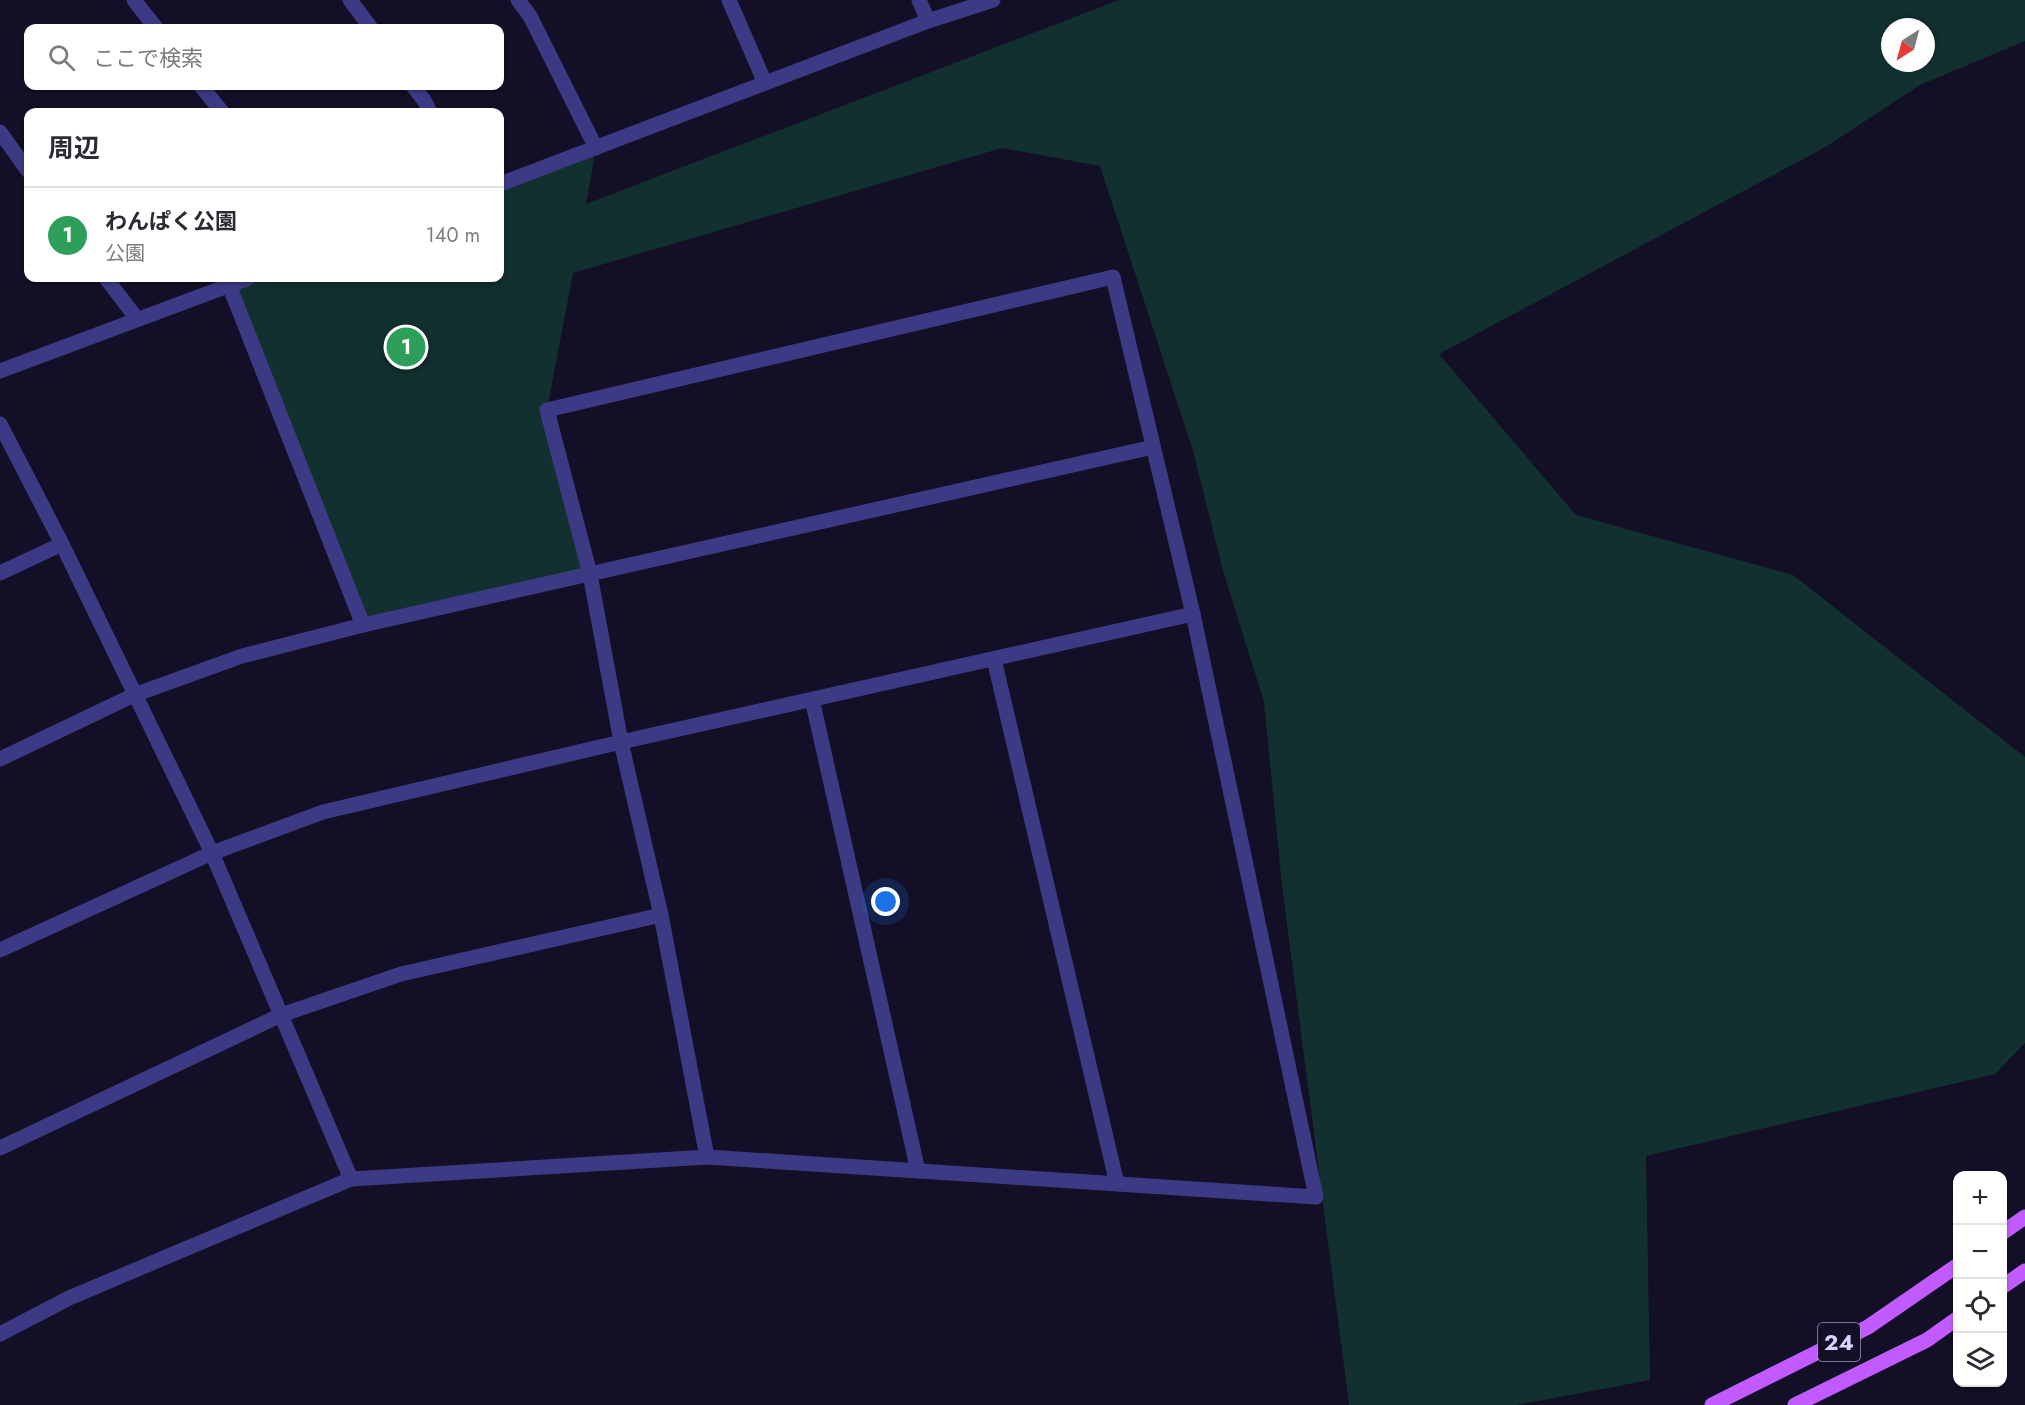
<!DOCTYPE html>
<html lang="ja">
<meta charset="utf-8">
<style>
body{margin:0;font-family:Jost,"Noto Sans JP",sans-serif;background:#f7f7f7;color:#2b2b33}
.controls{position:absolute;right:18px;bottom:18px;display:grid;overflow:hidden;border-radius:12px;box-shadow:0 2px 4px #0004}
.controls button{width:54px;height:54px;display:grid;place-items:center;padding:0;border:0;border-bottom:2px solid #e1e1e2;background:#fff;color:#2b2b33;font:30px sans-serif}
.compass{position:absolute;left:1881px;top:18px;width:54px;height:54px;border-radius:50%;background:#fff;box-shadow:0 2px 4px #0004;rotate:216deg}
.you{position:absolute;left:886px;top:902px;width:21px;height:21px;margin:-15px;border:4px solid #fff;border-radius:50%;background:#1a73e8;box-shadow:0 0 0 9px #1a73e833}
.badge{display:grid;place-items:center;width:39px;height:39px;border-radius:50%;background:#1a73e8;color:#fff;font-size:20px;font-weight:700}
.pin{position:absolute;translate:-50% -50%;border:3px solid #fff;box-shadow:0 2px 6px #0006}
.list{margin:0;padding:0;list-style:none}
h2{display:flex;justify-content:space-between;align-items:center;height:78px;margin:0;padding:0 24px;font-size:26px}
h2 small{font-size:20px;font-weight:400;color:#7c7c81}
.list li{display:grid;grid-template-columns:39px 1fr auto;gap:18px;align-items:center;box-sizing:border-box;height:96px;padding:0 24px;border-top:2px solid #e1e1e2}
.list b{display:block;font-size:22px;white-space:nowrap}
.list p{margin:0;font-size:20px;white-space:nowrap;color:#7c7c81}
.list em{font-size:20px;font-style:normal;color:#7c7c81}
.icon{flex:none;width:33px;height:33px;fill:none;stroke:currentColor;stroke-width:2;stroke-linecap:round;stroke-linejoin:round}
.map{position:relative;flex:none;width:2025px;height:1405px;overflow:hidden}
.search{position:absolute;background:#fff;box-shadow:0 2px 4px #0004;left:24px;top:24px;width:480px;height:66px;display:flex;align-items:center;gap:15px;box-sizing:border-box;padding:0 21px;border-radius:12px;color:#7c7c81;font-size:22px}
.panel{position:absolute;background:#fff;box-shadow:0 2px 4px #0004;left:24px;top:108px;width:480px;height:174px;border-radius:12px}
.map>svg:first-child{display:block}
.green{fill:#12302f;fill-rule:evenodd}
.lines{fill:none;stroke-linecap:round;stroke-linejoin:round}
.minor{stroke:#3d3a85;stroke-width:15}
.primary{stroke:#c25bff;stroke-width:15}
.labels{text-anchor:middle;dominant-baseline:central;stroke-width:4.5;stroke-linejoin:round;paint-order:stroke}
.shield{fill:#130f26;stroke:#9e99be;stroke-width:1.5}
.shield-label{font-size:22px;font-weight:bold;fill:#d9d4ff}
</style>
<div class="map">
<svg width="2025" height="1405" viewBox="0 0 2025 1405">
<rect width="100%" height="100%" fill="#130f26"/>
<path class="green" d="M1119 0H2025V41L1920 85 1824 148 1439 354 1576 515 1793 575 2025 757V1043L1995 1074 1646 1156 1650 1380 1517 1405H1349L1282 885 1264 702 1223 571 1193 451 1100 166 1002 148 573 273 547 410 590 574 363 625 229 285 248 278H500V184L596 148 586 204ZM1890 27H1926V63H1890Z"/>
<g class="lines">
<g class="minor">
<path d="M134 0 156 28"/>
<path d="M350 0 371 28"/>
<path d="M518 0 530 16 596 148"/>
<path d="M729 0 765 83"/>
<path d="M919 0 928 21"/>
<path d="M201 86 222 112"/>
<path d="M413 86 424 100 430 112"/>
<path d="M0 132 28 171"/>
<path d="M500 184 928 21 993 0"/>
<path d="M106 278 137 319"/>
<path d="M229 285 363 625"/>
<path d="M0 371 249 278"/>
<path d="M0 424 62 544 212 853 351 1179"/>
<path d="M0 573 62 544"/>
<path d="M994 659 1117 1184"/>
<path d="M812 699 918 1171"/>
<path d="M0 759 134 695 242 656 363 625 1153 447"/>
<path d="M0 950 212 853 323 812 621 742 1193 614"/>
<path d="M0 1148 281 1015 401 974 661 915"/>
<path d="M0 1334 69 1298 351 1179 707 1157 1316 1197 1193 614 1113 277 547 410 590 574 621 742 661 915 707 1157"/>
</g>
<g class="primary">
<path d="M2002 1233 2025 1217"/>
<path d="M2002 1287 2025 1271"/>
<path d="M1712 1405 1868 1327 1958 1265"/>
<path d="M1795 1405 1927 1340 1958 1318"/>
</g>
</g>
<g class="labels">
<rect class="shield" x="1818" y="1323" width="42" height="38" rx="4.5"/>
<g class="shield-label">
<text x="1839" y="1342">24</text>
</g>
</g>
</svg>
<div class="controls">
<button>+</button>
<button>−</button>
<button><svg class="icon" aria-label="locate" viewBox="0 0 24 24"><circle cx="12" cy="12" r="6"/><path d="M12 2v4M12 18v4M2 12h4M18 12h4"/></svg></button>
<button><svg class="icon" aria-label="layers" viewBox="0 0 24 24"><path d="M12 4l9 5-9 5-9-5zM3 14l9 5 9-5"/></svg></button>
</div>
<svg class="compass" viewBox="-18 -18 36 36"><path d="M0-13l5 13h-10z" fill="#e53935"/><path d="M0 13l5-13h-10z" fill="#7c7c81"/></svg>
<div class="you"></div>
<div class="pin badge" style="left:406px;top:347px;background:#2e9e5b">1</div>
<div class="search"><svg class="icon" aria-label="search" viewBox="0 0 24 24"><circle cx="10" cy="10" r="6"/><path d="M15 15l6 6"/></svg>ここで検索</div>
<section class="panel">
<h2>周辺<small></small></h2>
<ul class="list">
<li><span class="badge" style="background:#2e9e5b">1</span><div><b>わんぱく公園</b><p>公園</p></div><em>140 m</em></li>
</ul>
</section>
</div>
